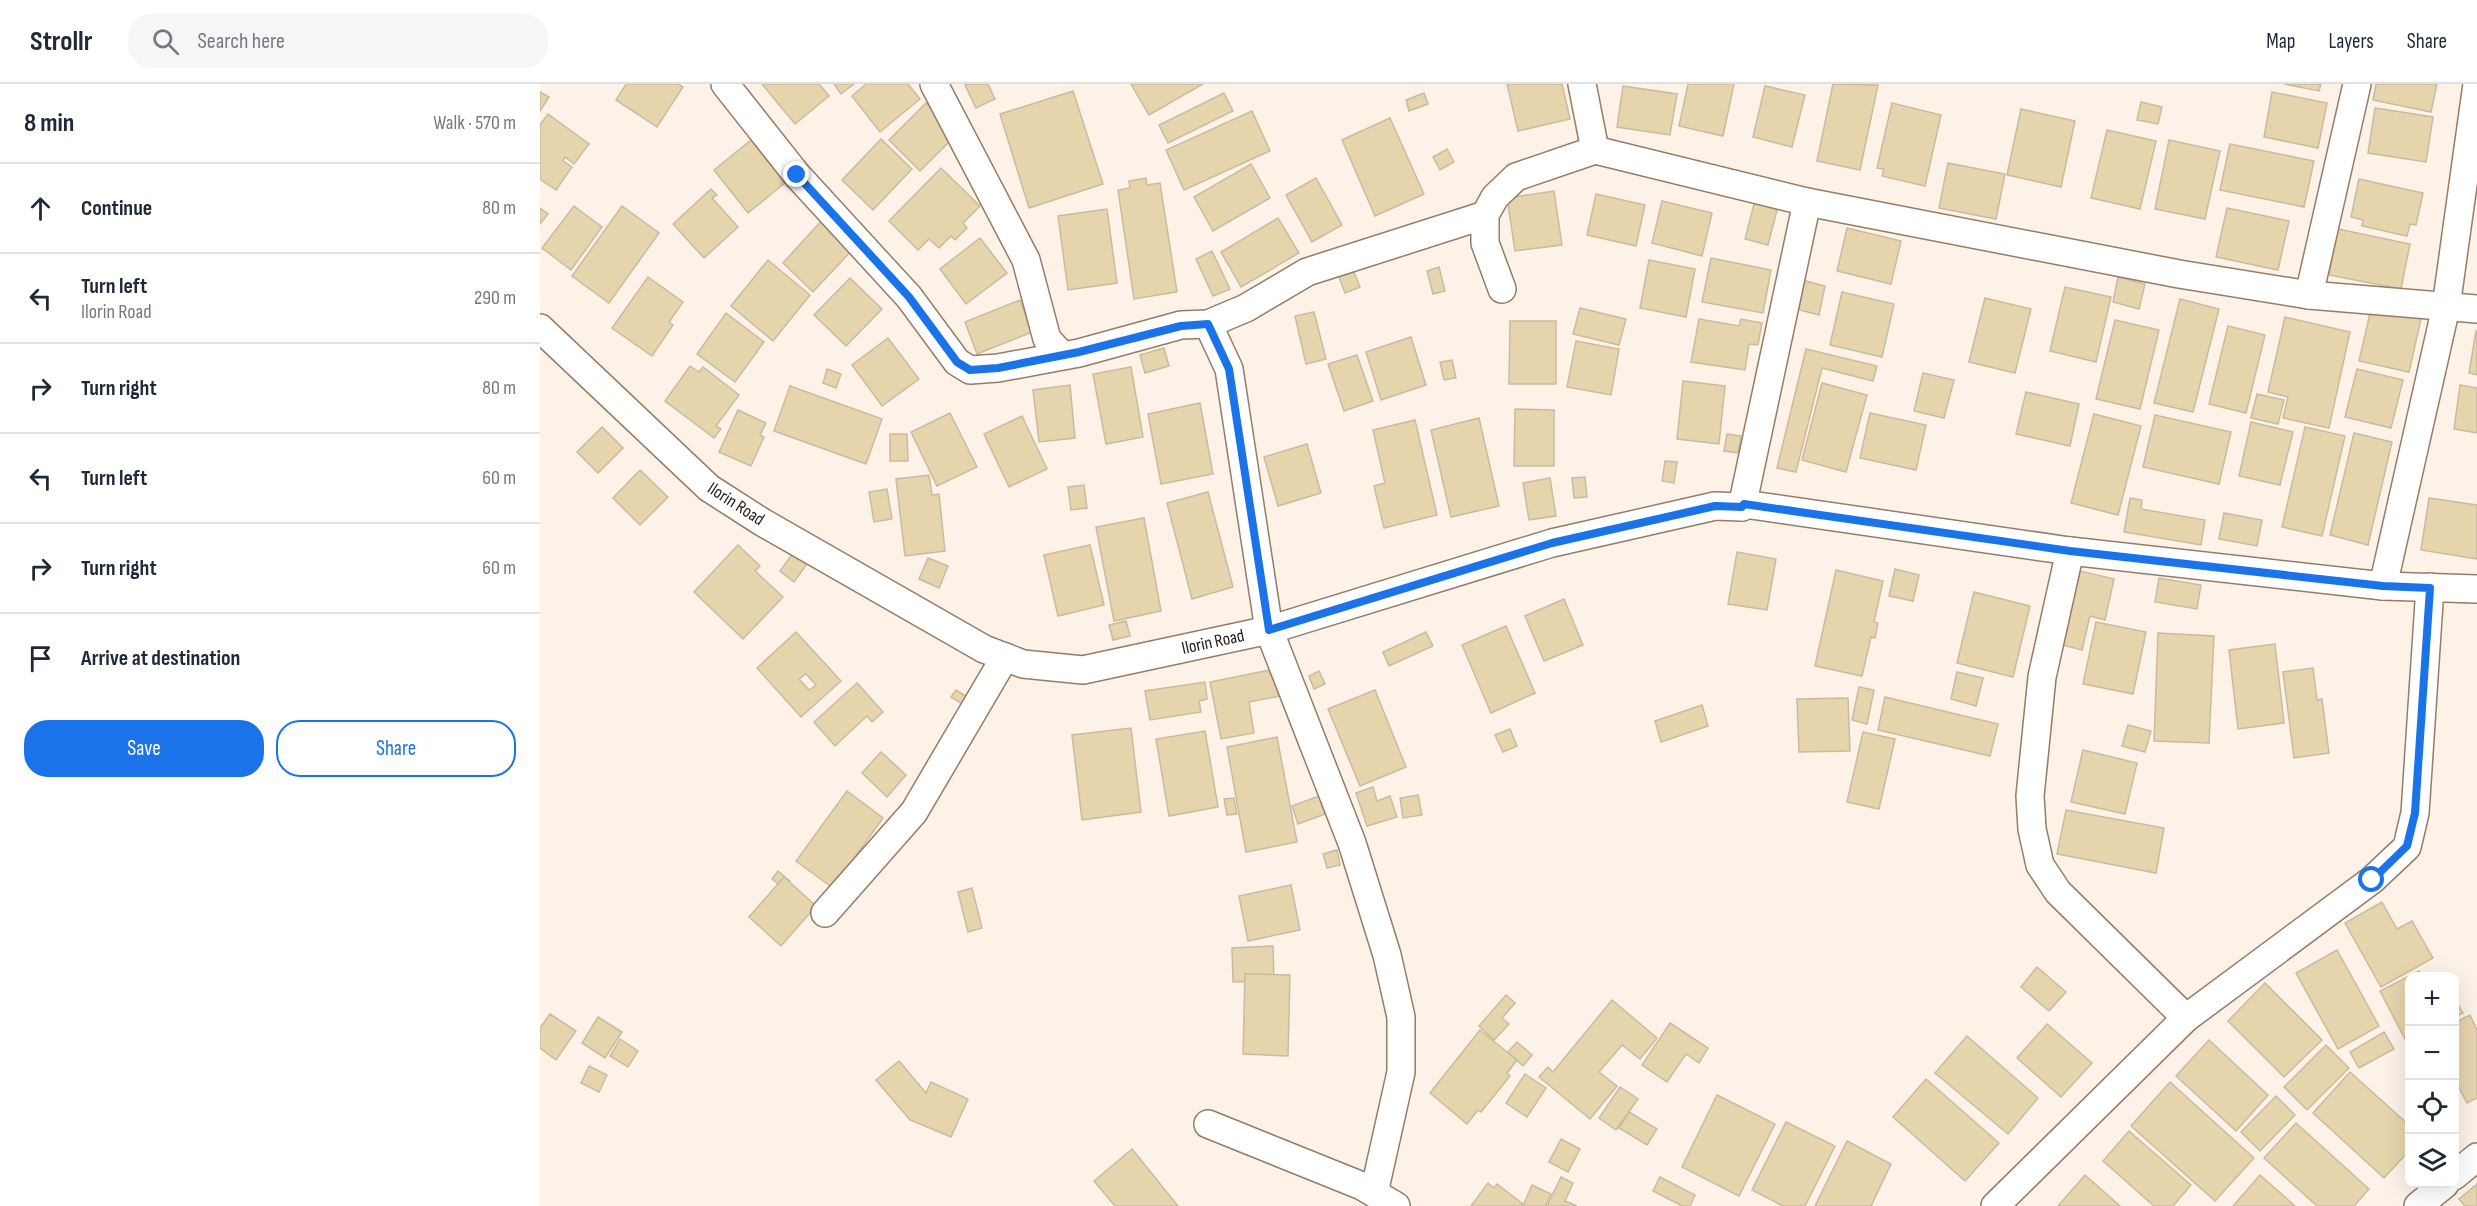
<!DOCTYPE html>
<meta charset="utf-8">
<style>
body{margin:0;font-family:"Sofia Sans Condensed",sans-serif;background:#f6f6f7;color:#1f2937}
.controls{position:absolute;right:18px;bottom:18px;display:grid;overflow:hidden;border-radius:12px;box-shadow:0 6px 24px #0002}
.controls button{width:54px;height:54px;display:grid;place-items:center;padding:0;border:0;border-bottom:2px solid #e0e1e3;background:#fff;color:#1f2937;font:30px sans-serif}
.stop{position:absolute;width:18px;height:18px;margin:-14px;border:4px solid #1a73e8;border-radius:50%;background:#fff}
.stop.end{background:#1a73e8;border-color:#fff;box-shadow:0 2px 6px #0008}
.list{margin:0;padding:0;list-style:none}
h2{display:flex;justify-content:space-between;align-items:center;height:78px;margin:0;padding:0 24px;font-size:26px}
h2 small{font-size:20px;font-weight:400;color:#747a83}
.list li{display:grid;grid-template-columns:39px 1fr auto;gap:18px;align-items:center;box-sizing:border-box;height:90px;padding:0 24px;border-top:2px solid #e0e1e3}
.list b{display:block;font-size:22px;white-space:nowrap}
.list p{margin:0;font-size:20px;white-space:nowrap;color:#747a83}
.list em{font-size:20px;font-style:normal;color:#747a83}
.actions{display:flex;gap:12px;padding:18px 24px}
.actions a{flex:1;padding:14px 0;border:2px solid #1a73e8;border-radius:24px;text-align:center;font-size:21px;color:#1a73e8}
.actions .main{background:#1a73e8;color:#fff}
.icon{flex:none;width:33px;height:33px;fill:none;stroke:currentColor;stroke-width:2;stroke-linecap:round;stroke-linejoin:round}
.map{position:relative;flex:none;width:1937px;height:1122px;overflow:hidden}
header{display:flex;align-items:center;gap:36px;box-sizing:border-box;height:84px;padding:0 30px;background:#fff;border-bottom:2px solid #e0e1e3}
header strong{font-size:28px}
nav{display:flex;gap:33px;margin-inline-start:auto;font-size:21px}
.search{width:420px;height:54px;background:#f6f6f7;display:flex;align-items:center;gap:15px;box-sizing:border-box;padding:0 21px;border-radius:24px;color:#747a83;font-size:22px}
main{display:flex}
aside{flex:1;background:#fff}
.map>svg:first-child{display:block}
.building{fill:#e5d4ac;stroke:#c9bc9e;stroke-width:1.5;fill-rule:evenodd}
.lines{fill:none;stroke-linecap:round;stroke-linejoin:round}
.minor-casing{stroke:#967c67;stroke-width:30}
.minor{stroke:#fff;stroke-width:27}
.route{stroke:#1a73e8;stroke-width:8}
.labels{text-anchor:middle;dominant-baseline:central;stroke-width:4.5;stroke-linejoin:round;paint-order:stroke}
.street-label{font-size:18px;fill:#231a11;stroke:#fff}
</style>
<header>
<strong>Strollr</strong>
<div class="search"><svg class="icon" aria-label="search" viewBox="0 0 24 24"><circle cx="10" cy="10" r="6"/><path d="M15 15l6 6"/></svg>Search here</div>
<nav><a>Map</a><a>Layers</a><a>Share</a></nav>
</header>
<main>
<aside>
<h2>8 min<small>Walk · 570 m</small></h2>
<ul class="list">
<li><svg class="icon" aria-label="ahead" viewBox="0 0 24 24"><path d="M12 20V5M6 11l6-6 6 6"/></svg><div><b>Continue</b></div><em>80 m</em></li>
<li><svg class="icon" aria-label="left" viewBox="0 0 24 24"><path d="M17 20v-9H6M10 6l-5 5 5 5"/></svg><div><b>Turn left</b><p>Ilorin Road</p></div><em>290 m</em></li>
<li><svg class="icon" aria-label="right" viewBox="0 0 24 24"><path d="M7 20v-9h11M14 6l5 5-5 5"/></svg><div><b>Turn right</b></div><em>80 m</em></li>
<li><svg class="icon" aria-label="left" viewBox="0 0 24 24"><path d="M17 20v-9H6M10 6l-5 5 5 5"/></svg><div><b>Turn left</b></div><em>60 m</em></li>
<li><svg class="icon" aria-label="right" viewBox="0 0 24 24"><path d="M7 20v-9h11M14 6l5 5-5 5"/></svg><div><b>Turn right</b></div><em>60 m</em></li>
<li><svg class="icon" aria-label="arrive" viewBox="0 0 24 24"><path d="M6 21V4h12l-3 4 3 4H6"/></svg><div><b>Arrive at destination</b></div></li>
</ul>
<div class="actions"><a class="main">Save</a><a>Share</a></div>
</aside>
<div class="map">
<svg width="1937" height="1122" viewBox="0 0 1937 1122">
<rect width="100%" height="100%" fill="#fdf2e8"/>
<g class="building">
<path d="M86 0H138L143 3 117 43 76 16Z"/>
<path d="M222 0H279L289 12 255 40Z"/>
<path d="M294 0H314L301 10Z"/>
<path d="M326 0H368L380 15 340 48 312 12Z"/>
<path d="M428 0H448L455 15 436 24 425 1Z"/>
<path d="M591 0H663L609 31Z"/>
<path d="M967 0H1022L1030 35 978 47Z"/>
<path d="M1148 0H1194L1183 52 1139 42Z"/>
<path d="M1293 0 1338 1 1320 86 1277 77Z"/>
<path d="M1744 0H1781L1779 7Z"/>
<path d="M1836 0H1897L1891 28 1833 16Z"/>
<path d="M1083 2 1137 10 1130 51 1077 43Z"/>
<path d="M1225 2 1265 11 1252 63 1213 53Z"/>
<path d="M533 7 563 100 489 124 460 30Z"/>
<path d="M0 8 9 13 0 27Z"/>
<path d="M1732 8 1787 19 1778 64 1724 53Z"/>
<path d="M684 9 693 27 628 59 619 41Z"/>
<path d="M884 9 888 20 869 27 866 16Z"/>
<path d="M1601 18 1622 23 1618 40 1597 36Z"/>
<path d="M386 19 417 50 380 87 349 56Z"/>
<path d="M1352 19 1401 31 1385 102 1342 92 1344 85 1337 84Z"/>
<path d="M1835 24 1893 33 1886 78 1828 69Z"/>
<path d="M1481 25 1535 37 1521 103 1467 91Z"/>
<path d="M712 27 730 67 644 106 626 66Z"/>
<path d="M8 30 49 60 34 80 25 73 23 77 32 83 16 106 0 95V41Z"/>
<path d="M850 34 884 110 835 132 802 56Z"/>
<path d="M1567 46 1616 57 1600 125 1551 114Z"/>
<path d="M341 55 372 85 333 126 302 96Z"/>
<path d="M211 56 245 99 208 129 174 86Z"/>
<path d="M1629 56 1680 67 1665 135 1615 125Z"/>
<path d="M1690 60 1774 77 1764 123 1680 106Z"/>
<path d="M907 65 914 78 900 86 893 73Z"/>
<path d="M1408 79 1465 90 1456 135 1399 124Z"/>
<path d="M711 80 730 114 673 147 654 113Z"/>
<path d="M401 84 440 122 423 139 427 144 415 156 411 152 399 164 389 155 378 166 349 137Z"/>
<path d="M606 94 607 101 620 99 637 208 594 215 578 106 590 104 589 97Z"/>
<path d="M776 94 802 141 772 158 746 111Z"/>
<path d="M1819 95 1883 109 1876 141 1870 140 1867 152 1822 142 1823 136 1811 133Z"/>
<path d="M171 105 177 111 172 114 198 143 164 174 133 140Z"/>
<path d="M1014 107 1022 161 975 167 967 114Z"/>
<path d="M1056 110 1105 121 1096 162 1047 151Z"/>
<path d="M1215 116 1238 122 1228 161 1205 155Z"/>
<path d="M1122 117 1172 129 1162 172 1112 159Z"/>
<path d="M34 122 62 143 31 186 2 164Z"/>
<path d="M82 122 119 149 69 219 32 192Z"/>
<path d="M0 124 8 130 0 140Z"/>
<path d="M1687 124 1749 137 1738 186 1676 173Z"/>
<path d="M567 125 577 199 528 206 518 132Z"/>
<path d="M738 134 759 169 701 203 681 168Z"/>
<path d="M283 135 314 164 273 208 243 179Z"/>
<path d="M1307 144 1361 157 1351 200 1297 187Z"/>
<path d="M1798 145 1870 160 1861 205 1789 191Z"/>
<path d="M440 154 467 189 426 220 400 185Z"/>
<path d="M672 167 690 205 673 212 656 175Z"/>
<path d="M1171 174 1231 186 1223 229 1162 218Z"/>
<path d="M228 176 270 211 233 257 191 222Z"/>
<path d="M1109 176 1155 185 1146 233 1100 224Z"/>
<path d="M899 183 905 207 893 210 887 187Z"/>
<path d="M814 188 820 203 805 209 799 193Z"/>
<path d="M108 193 143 218 129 238 133 241 112 272 72 244Z"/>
<path d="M1578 193 1605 200 1599 225 1573 218Z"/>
<path d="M310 194 342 225 306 262 274 231Z"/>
<path d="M1262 196 1285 202 1279 231 1256 225Z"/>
<path d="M1525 203 1571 213 1556 278 1510 267Z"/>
<path d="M1302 208 1354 220 1342 273 1290 261Z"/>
<path d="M1445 214 1491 225 1475 289 1429 278Z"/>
<path d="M1640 215 1679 225 1653 328 1614 319Z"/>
<path d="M480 216 492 248 437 270 425 238Z"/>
<path d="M1040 224 1086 235 1079 261 1033 250Z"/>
<path d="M1831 225 1881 235 1869 288 1819 277Z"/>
<path d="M774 228 786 275 766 280 755 232Z"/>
<path d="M186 229 224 258 195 298 157 270Z"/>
<path d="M1745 233 1810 248 1789 344 1743 334 1748 313 1728 308Z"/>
<path d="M1159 235 1199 242 1201 235 1222 239 1218 261 1209 260 1205 286 1151 278Z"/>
<path d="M1575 236 1619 246 1600 325 1556 315Z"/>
<path d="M970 237H1016V300H969Z"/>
<path d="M1688 242 1725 251 1706 329 1669 320Z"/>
<path d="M1936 247H1937V291L1929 289Z"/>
<path d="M871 253 886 301 841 316 826 268Z"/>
<path d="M348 254 379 295 342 322 312 281Z"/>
<path d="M1036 257 1079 265 1071 311 1027 303Z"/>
<path d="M624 264 629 282 605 289 600 271Z"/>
<path d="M1266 265 1337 282 1333 297 1282 284 1256 388 1237 384Z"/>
<path d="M817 271 833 317 804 327 788 280Z"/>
<path d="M912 276 916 294 904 296 900 278Z"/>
<path d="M150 282 159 288 163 283 199 311 176 342 181 345 174 354 125 317Z"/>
<path d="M591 283 603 353 566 360 553 290Z"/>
<path d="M287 285 301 290 296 304 283 299Z"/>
<path d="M1817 285 1863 296 1851 344 1805 333Z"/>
<path d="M1383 289 1414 296 1404 334 1374 327Z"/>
<path d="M1143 297 1185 302 1179 360 1137 355Z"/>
<path d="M1282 299 1327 311 1306 388 1262 376Z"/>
<path d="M530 301 535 354 499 358 493 306Z"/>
<path d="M1920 301 1937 304V349L1914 345Z"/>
<path d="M250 302 342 335 326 380 234 347Z"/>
<path d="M1486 308 1539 320 1530 362 1476 350Z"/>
<path d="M1717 310 1744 316 1738 340 1711 334Z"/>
<path d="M660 319 673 390 621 400 608 330Z"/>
<path d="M975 325 1014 326V382H974Z"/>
<path d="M198 326 226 339 220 351 224 353 211 382 179 368Z"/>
<path d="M410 329 437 383 397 402 371 348Z"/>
<path d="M1330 329 1386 341 1376 386 1320 374Z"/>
<path d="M1554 330 1601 342 1578 431 1531 419Z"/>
<path d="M1615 331 1691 348 1679 400 1603 383Z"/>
<path d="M482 332 507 385 469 403 444 350Z"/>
<path d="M939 334 959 422 911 433 891 346Z"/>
<path d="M875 336 897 431 844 444 834 402 845 399 833 346Z"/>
<path d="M1711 338 1753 348 1740 401 1699 392Z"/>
<path d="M62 343 83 364 58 389 37 368Z"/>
<path d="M1765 343 1805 352 1782 452 1742 443Z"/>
<path d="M1814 349 1852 358 1828 461 1790 451Z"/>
<path d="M350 350H367L368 377H350Z"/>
<path d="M1187 350 1201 352 1198 369 1184 367Z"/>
<path d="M767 360 781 409 738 422 724 373Z"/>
<path d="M1125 377 1137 378 1134 399 1122 397Z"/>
<path d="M100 386 128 413 100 441 73 414Z"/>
<path d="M389 391 392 411 399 410 405 467 365 472 356 395Z"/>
<path d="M1045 393 1047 413 1034 414 1032 394Z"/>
<path d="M1010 394 1016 432 989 436 983 399Z"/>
<path d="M544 401 547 424 531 426 528 403Z"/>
<path d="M347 405 352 435 334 438 329 408Z"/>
<path d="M668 408 693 503 652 515 627 419Z"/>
<path d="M1590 414 1602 416 1601 425 1665 436 1661 461 1584 448Z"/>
<path d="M1889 414 1937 421V475L1881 466Z"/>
<path d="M1684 429 1722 436 1717 462 1679 455Z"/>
<path d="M604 434 621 527 574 537 556 443Z"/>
<path d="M198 461 220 482 215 487 243 513 203 555 154 508Z"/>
<path d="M550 461 564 521 518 532 504 471Z"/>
<path d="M1197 468 1236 475 1227 526 1188 520Z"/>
<path d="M253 469 267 480 254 498 240 487Z"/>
<path d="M388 474 408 482 399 504 379 495Z"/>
<path d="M1355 485 1379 491 1373 517 1349 512Z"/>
<path d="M1296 486 1343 497 1334 538 1338 539 1335 554 1331 553 1322 592 1275 582Z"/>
<path d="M1540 487 1574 495 1565 536 1550 532 1542 566 1523 561Z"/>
<path d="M1619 494 1661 501 1657 525 1615 518Z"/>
<path d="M1434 508 1490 522 1473 593 1417 579Z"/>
<path d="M1024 515 1043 561 1004 577 985 532Z"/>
<path d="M586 537 590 552 573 556 569 541Z"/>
<path d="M1556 538 1606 548 1593 610 1543 600Z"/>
<path d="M966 542 995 609 951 629 922 561Z"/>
<path d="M256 548 301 597 261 633 217 584ZM266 590 276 601 269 606 259 595Z"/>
<path d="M886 548 893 562 849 582 843 568Z"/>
<path d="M1618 549 1674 552 1669 659 1614 657Z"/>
<path d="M1735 560 1744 639 1698 645 1689 566Z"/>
<path d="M1773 584 1777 616 1782 615 1789 669 1754 674 1743 588Z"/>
<path d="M735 585 740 612 709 618 714 649 681 655 670 598Z"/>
<path d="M779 587 785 600 774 605 769 592Z"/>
<path d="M1417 588 1443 594 1436 622 1411 615Z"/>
<path d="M665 598 667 615 659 617 661 628 610 636 605 607Z"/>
<path d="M317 599 343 628 332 638 327 632 295 662 274 638Z"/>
<path d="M1319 603 1334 606 1327 640 1312 636Z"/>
<path d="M416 606 429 614 424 621 411 613Z"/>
<path d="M835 606 866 683 820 702 788 625Z"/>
<path d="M1345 613 1458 640 1450 672 1338 646Z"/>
<path d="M1308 614 1310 667 1259 668 1257 615Z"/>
<path d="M1162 621 1168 642 1121 658 1115 637Z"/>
<path d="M1588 641 1611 647 1605 668 1582 662Z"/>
<path d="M591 644 601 728 542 736 532 651Z"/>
<path d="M970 645 977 662 963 668 955 651Z"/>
<path d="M665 647 678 723 629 732 616 655Z"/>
<path d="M1323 648 1355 655 1339 725 1307 718Z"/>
<path d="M737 653 757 758 706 768 687 663Z"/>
<path d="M1543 666 1597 679 1585 730 1531 718Z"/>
<path d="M341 668 366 691 347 713 322 689Z"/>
<path d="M833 703 837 717 850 712 857 733 827 742 816 709Z"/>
<path d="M307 707 343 734 293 804 256 777Z"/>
<path d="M878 711 882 731 863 734 860 714Z"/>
<path d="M779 712 785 730 758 740 752 722Z"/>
<path d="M694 714 697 730 687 731 684 715Z"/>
<path d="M1526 726 1624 744 1616 789 1517 770Z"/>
<path d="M797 766 800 781 787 784 783 770Z"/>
<path d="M238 787 250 797 244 805 232 795Z"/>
<path d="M244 793 276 822 241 862 209 833Z"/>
<path d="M751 801 760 846 708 857 699 812Z"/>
<path d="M432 804 442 844 428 848 418 808Z"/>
<path d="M1842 818 1857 845 1872 837 1893 874 1841 903 1805 839Z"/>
<path d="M733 862 734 897 693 898 692 864Z"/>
<path d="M1797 866 1839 942 1798 965 1756 889Z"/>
<path d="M1497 883 1526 908 1509 927 1481 903Z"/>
<path d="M1879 887 1883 892H1870L1867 959 1840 907Z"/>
<path d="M705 890 750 891 748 972 703 970Z"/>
<path d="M1725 899 1782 956 1744 993 1688 937Z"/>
<path d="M966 911 975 919 962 934 969 940 954 956 939 942Z"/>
<path d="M1914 913 1923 929 1914 934Z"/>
<path d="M1072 916 1117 954 1100 975 1082 961 1059 988 1077 1002 1050 1035 999 993 1008 983 1013 988Z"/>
<path d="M10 930 36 947 16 976 0 964V944Z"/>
<path d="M1930 931 1937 946V1014L1927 1019 1914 994V939Z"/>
<path d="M58 933 82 948 65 974 42 959Z"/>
<path d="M1130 939 1168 964 1159 979 1146 970 1127 998 1102 981Z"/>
<path d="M1507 940 1552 979 1521 1013 1477 974Z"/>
<path d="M940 946 977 976 967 989 970 992 941 1028 938 1026 927 1040 890 1009Z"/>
<path d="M1844 948 1854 965 1819 984 1810 968Z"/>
<path d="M1427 952 1498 1014 1468 1050 1395 989Z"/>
<path d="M80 955 98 967 88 983 70 972Z"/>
<path d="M1669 956 1728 1011 1696 1047 1636 992Z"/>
<path d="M977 958 992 971 983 982 968 968Z"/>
<path d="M1786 961 1809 984 1767 1026 1744 1003Z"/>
<path d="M359 977 386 1009 391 998 428 1015 411 1053 370 1036 336 996Z"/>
<path d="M49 982 67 991 59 1008 41 999Z"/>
<path d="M1810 988 1870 1042V1066L1844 1094 1773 1029Z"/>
<path d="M985 990 1006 1004 987 1033 966 1019Z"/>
<path d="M1386 995 1459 1059 1425 1097 1353 1033Z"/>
<path d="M1630 998 1714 1074 1675 1117 1591 1042Z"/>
<path d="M1080 1003 1098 1015 1076 1046 1059 1034Z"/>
<path d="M1177 1011 1235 1040 1199 1112 1142 1083Z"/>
<path d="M1736 1012 1755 1031 1720 1067 1701 1048Z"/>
<path d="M1089 1028 1117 1045 1107 1061 1079 1044Z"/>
<path d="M1246 1038 1295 1062 1265 1122H1243L1212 1106Z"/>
<path d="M1756 1039 1829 1105 1814 1122H1777L1724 1074Z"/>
<path d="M1589 1047 1651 1101 1633 1122H1614L1563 1077Z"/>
<path d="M1021 1055 1040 1065 1028 1088 1009 1078Z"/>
<path d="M1307 1057 1351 1080 1331 1122H1275Z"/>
<path d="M592 1065 638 1122H575L554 1097Z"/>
<path d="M1545 1091 1580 1122H1518Z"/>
<path d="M1720 1091 1755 1122H1693Z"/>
<path d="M1021 1093 1033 1099 1025 1117 1037 1122H1007Z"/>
<path d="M1120 1093 1155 1111 1150 1122H1142L1113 1107Z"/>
<path d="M948 1099 954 1104 957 1100 983 1120 981 1122H931Z"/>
<path d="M1937 1100V1122H1925L1919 1115Z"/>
<path d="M992 1101 1011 1110 1005 1122H983Z"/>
</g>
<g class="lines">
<g class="minor-casing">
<g id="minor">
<path d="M185 0 257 91 369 213 417 278 430 286 458 284 539 269 641 241 668 240 706 224 767 188 945 131"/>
<path d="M394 0 486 176 507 255 522 271"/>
<path d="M1042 0 1055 66"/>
<path d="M962 205 945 159V131L955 113 976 93 1055 66 1267 118 1639 190 1769 211 1937 225"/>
<path d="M1769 211 1817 0"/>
<path d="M668 240 689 285 729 546 812 759 847 871 861 933V988L834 1109"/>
<path d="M0 244 169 404 222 438 444 565 483 580 543 586 729 546 1012 459 1175 422 1202 423 1204 420 1530 467 1843 502 1937 505"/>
<path d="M1202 423 1267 118"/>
<path d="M1530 467 1502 593 1490 712 1492 745 1500 781 1518 808 1646 934"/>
<path d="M1843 502 1906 223 1937 0"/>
<path d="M285 829 374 728 465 573"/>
<path d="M668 1040 822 1102 856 1122"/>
<path d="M1914 1092 1937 1073"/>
<path d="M1455 1122 1646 934 1832 796 1867 763 1875 729 1890 503"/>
<path d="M1878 1122 1905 1100"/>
</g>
</g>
<use href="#minor" class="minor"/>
</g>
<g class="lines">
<path class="route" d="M257 91 369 213 417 278 430 286 458 284 539 268 641 242 668 240 689 285 729 546 1012 459 1175 422 1202 423 1204 420 1530 467 1843 502 1890 504 1875 729 1867 762 1832 796"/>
</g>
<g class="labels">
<g class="street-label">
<text transform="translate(196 420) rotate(33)">Ilorin Road</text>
<text transform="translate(673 558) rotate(-12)">Ilorin Road</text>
</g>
</g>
</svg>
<div class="controls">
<button>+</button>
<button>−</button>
<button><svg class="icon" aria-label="locate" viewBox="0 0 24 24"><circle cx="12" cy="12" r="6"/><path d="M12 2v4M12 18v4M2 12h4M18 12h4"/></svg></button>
<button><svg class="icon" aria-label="layers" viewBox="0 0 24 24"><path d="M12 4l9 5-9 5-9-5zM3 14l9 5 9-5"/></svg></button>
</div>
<div class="stop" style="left:1832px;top:796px"></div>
<div class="stop end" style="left:257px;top:91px"></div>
</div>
</main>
